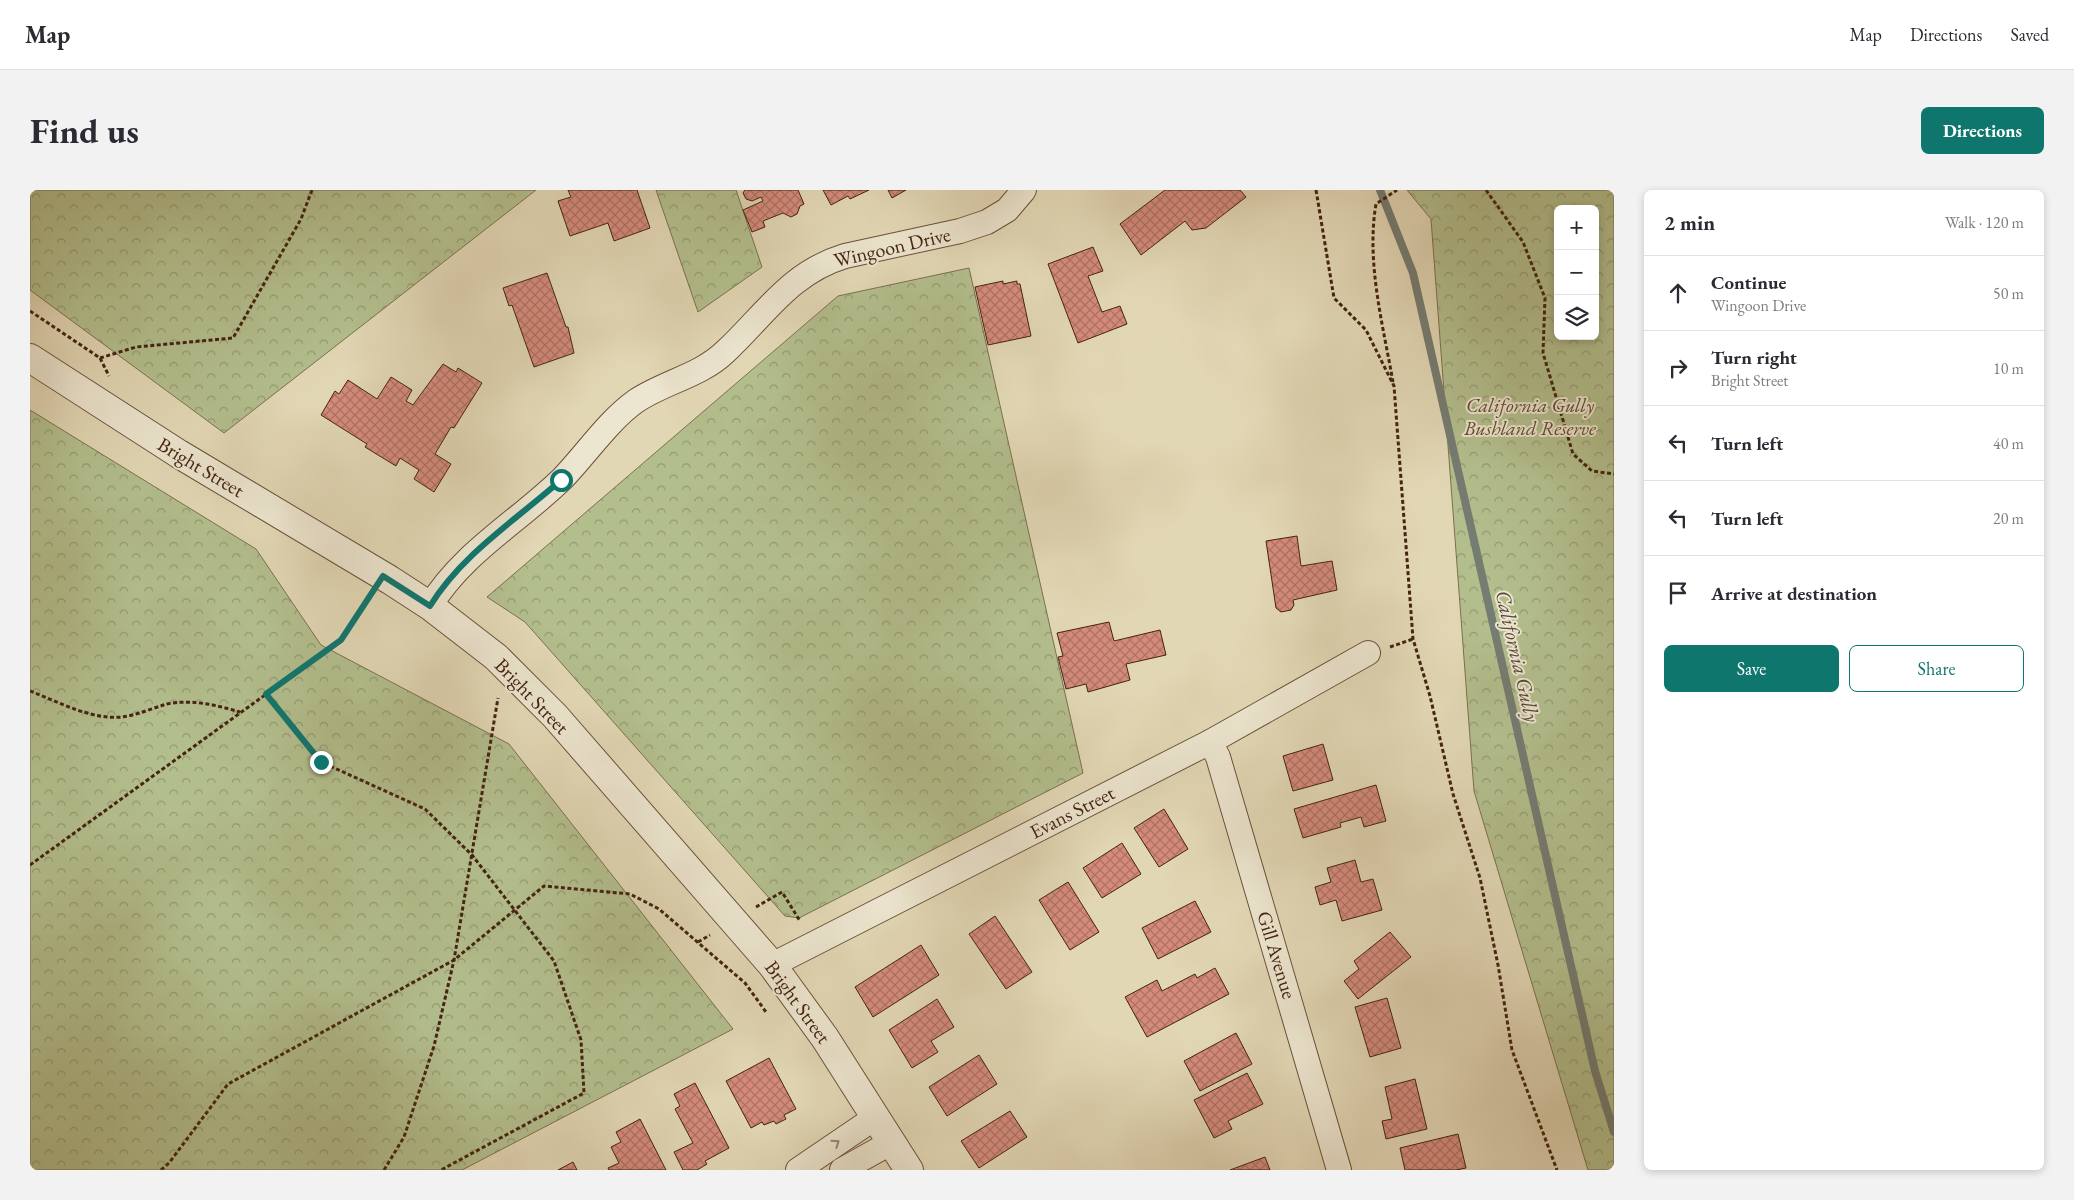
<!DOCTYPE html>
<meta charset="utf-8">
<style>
body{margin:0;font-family:"EB Garamond",serif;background:#f2f2f3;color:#2b2b33}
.controls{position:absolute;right:15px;top:15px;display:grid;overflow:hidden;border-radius:8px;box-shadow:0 2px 8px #0003}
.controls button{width:45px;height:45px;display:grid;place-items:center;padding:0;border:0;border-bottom:1px solid #e1e1e2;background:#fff;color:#2b2b33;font:25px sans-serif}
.stop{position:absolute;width:15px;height:15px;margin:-11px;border:4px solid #0f766e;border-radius:50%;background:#fff}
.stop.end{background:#0f766e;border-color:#fff;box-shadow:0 1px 5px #0008}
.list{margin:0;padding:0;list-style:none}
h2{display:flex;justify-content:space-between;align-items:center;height:65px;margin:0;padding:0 20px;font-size:21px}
h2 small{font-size:16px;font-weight:400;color:#7c7c81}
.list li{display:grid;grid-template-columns:32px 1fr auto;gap:15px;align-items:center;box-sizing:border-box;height:75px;padding:0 20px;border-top:1px solid #e1e1e2}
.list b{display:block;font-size:19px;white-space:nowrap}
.list p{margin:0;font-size:16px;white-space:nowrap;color:#7c7c81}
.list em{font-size:16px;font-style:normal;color:#7c7c81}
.actions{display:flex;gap:10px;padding:15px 20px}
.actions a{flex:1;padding:11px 0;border:1px solid #0f766e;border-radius:8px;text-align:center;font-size:18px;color:#0f766e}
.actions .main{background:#0f766e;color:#fff}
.icon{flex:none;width:28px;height:28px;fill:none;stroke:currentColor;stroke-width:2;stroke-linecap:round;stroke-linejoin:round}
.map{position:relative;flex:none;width:1584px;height:980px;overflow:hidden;border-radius:8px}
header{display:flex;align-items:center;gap:30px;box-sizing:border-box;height:70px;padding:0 25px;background:#fff;border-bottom:1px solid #e1e1e2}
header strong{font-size:24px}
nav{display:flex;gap:28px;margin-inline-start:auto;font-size:18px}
.intro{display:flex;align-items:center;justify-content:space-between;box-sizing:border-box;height:120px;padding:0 30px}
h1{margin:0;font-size:35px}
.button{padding:12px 22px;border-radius:8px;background:#0f766e;color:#fff;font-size:18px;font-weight:700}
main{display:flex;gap:30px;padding:0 30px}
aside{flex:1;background:#fff;border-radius:8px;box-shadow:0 2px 8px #0003}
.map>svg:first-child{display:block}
.forest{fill:url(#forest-crowns);stroke:#7c704f;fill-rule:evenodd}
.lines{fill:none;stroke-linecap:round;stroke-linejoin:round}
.stream{stroke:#757c72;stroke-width:8}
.building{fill:url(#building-cross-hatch);stroke:#442311}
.minor-casing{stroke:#6c503a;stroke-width:26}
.tertiary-casing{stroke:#6c503a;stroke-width:30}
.path{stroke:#442311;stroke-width:3;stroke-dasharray:4 2.5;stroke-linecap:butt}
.minor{stroke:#ece5cf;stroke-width:24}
.tertiary{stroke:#ece5cf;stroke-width:28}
.oneway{stroke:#988470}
.route{stroke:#0f766e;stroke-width:6}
.labels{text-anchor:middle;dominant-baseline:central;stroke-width:4;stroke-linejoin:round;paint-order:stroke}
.street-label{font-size:20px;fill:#442311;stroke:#ece5cf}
.park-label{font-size:20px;font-style:italic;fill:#604a30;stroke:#ece5cf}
.water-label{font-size:21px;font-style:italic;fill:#58483a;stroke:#ece5cf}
</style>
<header>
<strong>Map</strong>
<nav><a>Map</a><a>Directions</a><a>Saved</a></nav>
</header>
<div class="intro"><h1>Find us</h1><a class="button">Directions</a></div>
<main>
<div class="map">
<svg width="1584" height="980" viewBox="0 0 1584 980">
<defs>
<pattern id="forest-crowns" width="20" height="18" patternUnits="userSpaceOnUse" patternTransform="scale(1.25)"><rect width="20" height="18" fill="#b3be8d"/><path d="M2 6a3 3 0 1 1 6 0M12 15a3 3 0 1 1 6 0" fill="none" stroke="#939a72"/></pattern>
<pattern id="building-cross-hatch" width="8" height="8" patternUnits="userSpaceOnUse" patternTransform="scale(1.25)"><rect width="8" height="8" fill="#d58b7c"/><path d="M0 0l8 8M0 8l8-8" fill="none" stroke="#ae7164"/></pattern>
</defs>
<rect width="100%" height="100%" fill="#e2d7b5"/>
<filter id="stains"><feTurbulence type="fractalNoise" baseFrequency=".004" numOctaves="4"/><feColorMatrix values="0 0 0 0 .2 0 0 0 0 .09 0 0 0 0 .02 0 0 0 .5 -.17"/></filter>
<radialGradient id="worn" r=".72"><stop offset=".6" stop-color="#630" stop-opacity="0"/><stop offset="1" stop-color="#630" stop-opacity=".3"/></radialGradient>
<g class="forest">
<path d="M0 0H506L194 243 0 100Z"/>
<path d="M626 0H706L732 77 668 122Z"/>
<path d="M1377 0H1584V980H1558L1444 601 1401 29ZM1528 19H1565V146H1528Z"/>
<path d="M939 78 1053 583 769 728 755 726 495 432 457 407 808 106Z"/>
<path d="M0 220 226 359 291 455 479 554 703 839 432 980H0Z"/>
</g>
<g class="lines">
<path class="stream" d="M1350 0 1383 83 1565 881 1584 942"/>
</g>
<g class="building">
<path d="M538 0H607L620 38 584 51 578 33 540 46 528 11 541 7Z"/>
<path d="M715 0H768L774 14 770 16 767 24 761 27 753 23 733 31 735 37 722 42 713 20 733 11 731 7 722 11 716 9 713 3Z"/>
<path d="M793 0H839L820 9 818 6 801 15Z"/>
<path d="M858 0H876L862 8Z"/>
<path d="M1135 0H1210L1216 7 1176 38 1162 40 1155 31 1111 65 1090 34Z"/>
<path d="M1063 57 1073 81 1058 86 1072 122 1090 116 1097 134 1048 153 1018 74Z"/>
<path d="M517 83 536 137H538L544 163 504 177 482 115 479 116 473 98Z"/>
<path d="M973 91V94L987 91V94H990L1001 146 958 155 945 97Z"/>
<path d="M413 174 426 182 428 178 452 193 424 238 421 237 405 264 421 274 404 302 384 289 389 280 370 268 366 276 335 257 337 254 291 225 305 201 309 204 318 190 347 209 361 187 382 200 376 211 383 215Z"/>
<path d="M1267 346 1271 376 1302 371 1307 400 1263 410 1264 415 1261 420 1251 422 1246 418 1236 351Z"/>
<path d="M1079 432 1084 451 1130 440 1136 465 1096 474 1100 490 1058 502 1056 494 1036 499 1028 467 1033 466 1027 443Z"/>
<path d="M1293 554 1303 590 1263 601 1253 566Z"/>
<path d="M1346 595 1356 631 1334 637 1331 627 1310 633 1311 637 1273 648 1264 619Z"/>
<path d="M1134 619 1158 659 1129 677 1104 638Z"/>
<path d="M1092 653 1111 684 1072 708 1053 678Z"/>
<path d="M1325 670 1331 692 1343 689 1352 720 1312 731 1306 710 1290 715 1285 697 1301 692 1297 678Z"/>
<path d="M1038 692 1069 742 1040 760 1009 710Z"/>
<path d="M1165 711 1181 742 1128 769 1112 738Z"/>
<path d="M965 726 1002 782 976 799 939 744Z"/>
<path d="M1360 742 1381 767 1328 809 1314 791 1329 779 1324 771Z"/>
<path d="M891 755 909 785 843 827 825 797Z"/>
<path d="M1185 778 1199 804 1117 847 1095 807 1127 790 1132 801 1165 784 1167 788Z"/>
<path d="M1357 808 1371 858 1340 867 1325 817Z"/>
<path d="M907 809 924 837 901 851 908 862 882 878 859 840Z"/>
<path d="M1206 843 1222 874 1170 901 1154 871Z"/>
<path d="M949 865 967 894 917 926 899 897Z"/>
<path d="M739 868 766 919 754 925 756 929 746 934 744 931 734 935 732 932 721 938 696 891Z"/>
<path d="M1217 883 1233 914 1198 931 1202 939 1184 948 1164 910Z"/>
<path d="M1385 889 1397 939 1356 949 1352 931 1362 929 1355 897Z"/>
<path d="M665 893 699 958 675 971 677 974 667 980H653L644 962 663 953 645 919 650 916 644 904Z"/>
<path d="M980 921 997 947 949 978 931 951Z"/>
<path d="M610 929 636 980H579L578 978 589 973 581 957 591 952 586 942Z"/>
<path d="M1428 944 1436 978 1426 980H1375L1370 958Z"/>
<path d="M1235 967 1240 980H1200Z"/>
<path d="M543 972 547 980H528Z"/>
</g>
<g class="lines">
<g class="minor-casing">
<g id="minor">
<path d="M400 416C433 362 488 332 533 288 557 263 578 231 606 211 634 192 670 186 695 162 735 125 759 83 815 66L930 41 957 32 977 20 994 0"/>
<path d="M1180 552 1188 567 1309 980"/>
<path d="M742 775 1180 552 1338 463"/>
<path d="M768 980 846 927"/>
<path d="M812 980 862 952"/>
</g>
</g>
<g class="tertiary-casing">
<path id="tertiary" d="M0 168 149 264 360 390 400 416 466 467 525 526 742 775 795 848 879 980"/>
</g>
<g class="path">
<path d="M1286 0 1304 108 1336 140 1364 196 1383 449 1400 506 1423 604 1450 688 1468 775 1482 860 1527 980"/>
<path d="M1456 0 1493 52 1515 108 1513 163 1543 264 1562 281 1584 284"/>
<path d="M0 121 70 168 79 186"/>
<path d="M70 168 106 157 203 148 271 29 282 0"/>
<path d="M1363 192C1353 135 1336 72 1346 14L1367 0"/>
<path d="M1360 457 1383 449"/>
<path d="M0 501C29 512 61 530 92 527 107 525 123 518 137 514 162 509 186 515 210 522"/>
<path d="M236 504 291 572 395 619 442 665 524 771 551 850 554 903 411 980"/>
<path d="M0 675 311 450 339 408"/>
<path d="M726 717 752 702 770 731"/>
<path d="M668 752 680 745"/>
<path d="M131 980 139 973 198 894 424 770 514 696 600 704 629 719 715 793 736 822"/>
<path d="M354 980 374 947 404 856 424 770 468 508"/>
</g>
<use href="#minor" class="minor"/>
<use href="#tertiary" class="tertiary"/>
</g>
<defs><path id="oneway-chevron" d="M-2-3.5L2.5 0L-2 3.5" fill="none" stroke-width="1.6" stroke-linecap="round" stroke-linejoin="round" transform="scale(1.25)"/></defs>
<use class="oneway" href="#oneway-chevron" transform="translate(806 953) rotate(-34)"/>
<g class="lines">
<path class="route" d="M291 572 236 504 311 450 353 386 400 416C432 364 486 330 531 290"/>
</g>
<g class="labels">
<g class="street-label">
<text transform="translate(862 57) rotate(-13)">Wingoon Drive</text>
<text transform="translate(171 277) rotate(31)">Bright Street</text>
<text transform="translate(502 506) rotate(46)">Bright Street</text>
<text transform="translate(1042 622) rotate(-27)">Evans Street</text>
<text transform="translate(1247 765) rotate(73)">Gill Avenue</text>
<text transform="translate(768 812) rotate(54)">Bright Street</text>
</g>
<g class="park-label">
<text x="1500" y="215">California Gully<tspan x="1500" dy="23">Bushland Reserve</tspan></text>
</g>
<g class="water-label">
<text transform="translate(1488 466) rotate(77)">California Gully</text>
</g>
</g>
<rect width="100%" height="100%" filter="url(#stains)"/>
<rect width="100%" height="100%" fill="url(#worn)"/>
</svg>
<div class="controls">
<button>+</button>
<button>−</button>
<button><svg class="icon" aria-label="layers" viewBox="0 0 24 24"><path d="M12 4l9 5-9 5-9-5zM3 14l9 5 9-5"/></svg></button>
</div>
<div class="stop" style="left:531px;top:290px"></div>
<div class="stop end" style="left:291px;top:572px"></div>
</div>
<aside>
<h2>2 min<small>Walk · 120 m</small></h2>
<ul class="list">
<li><svg class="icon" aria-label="ahead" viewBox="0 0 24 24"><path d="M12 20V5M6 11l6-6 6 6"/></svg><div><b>Continue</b><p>Wingoon Drive</p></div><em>50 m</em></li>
<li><svg class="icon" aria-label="right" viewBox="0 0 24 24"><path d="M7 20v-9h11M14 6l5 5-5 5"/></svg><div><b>Turn right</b><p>Bright Street</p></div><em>10 m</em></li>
<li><svg class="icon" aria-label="left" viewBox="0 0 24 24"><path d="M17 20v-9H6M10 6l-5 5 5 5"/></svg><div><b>Turn left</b></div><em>40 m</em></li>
<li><svg class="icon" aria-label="left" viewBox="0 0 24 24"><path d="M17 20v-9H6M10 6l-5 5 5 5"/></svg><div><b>Turn left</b></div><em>20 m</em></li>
<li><svg class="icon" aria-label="arrive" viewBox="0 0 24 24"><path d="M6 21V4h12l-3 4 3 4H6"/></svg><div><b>Arrive at destination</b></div></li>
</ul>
<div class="actions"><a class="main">Save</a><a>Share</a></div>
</aside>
</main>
